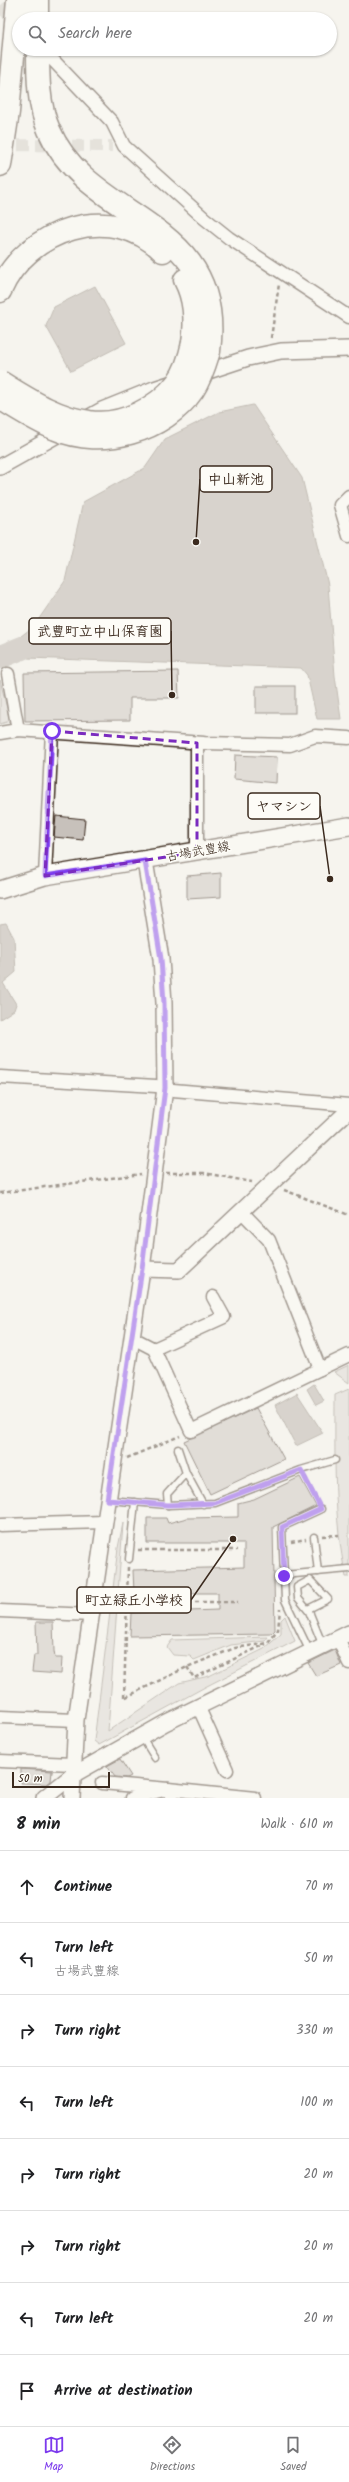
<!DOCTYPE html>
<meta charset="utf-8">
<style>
body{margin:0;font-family:Kalam,"Klee One",sans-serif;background:#f2f2f2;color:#202124}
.scale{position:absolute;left:12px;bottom:10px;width:98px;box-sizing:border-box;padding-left:4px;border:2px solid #3b2a1e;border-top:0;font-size:11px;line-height:14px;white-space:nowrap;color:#3b2a1e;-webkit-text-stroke:3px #fdfcf7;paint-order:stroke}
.stop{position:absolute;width:12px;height:12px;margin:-9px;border:3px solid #7c3aed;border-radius:50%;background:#fff}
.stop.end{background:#7c3aed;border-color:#fff;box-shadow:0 1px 4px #0008}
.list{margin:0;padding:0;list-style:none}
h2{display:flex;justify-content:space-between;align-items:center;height:52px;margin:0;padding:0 16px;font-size:17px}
h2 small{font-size:13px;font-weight:400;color:#757577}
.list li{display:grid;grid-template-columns:26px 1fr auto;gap:12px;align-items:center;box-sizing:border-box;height:72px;padding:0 16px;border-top:1px solid #e0e0e0}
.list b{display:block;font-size:15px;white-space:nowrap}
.list p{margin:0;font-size:13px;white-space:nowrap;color:#757577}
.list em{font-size:13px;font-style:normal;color:#757577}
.icon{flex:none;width:22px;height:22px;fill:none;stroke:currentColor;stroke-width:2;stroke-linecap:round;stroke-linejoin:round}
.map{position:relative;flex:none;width:349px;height:1798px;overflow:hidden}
.search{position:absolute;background:#fff;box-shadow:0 1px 3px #0004;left:12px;right:12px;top:12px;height:44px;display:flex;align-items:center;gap:10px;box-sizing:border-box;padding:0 14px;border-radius:22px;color:#757577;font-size:15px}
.sheet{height:628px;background:#fff}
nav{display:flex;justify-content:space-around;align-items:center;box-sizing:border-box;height:56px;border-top:1px solid #e0e0e0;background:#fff;font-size:11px;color:#757577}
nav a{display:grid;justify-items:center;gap:2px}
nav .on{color:#7c3aed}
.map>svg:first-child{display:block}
.green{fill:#dad6d0;stroke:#8a8077}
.water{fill:#b4aca4;stroke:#84786e}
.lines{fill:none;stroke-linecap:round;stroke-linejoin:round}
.river{stroke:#b4aca4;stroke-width:24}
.building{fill:#c7c1bb;stroke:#3b2a1e}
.minor-tunnel{stroke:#d0ccc4;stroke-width:12;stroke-dasharray:12 6;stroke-linecap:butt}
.service-casing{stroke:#3b2a1e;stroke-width:9}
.minor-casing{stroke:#3b2a1e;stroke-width:15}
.tertiary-casing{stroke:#3b2a1e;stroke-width:18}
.secondary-casing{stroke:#3b2a1e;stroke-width:20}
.motorway-casing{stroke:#3b2a1e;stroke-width:25}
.path{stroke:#3b2a1e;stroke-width:2.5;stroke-dasharray:4 3;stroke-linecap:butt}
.service{stroke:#fdfcf7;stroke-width:6}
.minor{stroke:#fdfcf7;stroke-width:12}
.tertiary{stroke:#fdfcf7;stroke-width:15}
.secondary{stroke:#fdfcf7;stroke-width:17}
.motorway{stroke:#fdfcf7;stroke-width:22}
.motorway-bridge-casing{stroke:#3b2a1e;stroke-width:25;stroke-linecap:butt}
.motorway-bridge{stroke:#fdfcf7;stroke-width:22}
.route{stroke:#7c3aed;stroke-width:5}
.marked{fill:none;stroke:#7b2cbf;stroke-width:3;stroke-dasharray:8 5;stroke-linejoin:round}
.labels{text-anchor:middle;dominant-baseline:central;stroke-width:3;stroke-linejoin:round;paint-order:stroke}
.street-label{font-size:13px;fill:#3b2a1e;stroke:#fdfcf7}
.leader{fill:none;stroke:#3b2a1e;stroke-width:1.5}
.callout-dot{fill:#3b2a1e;stroke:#fdfcf7;stroke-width:1.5}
.callout{fill:#fdfcf7;stroke:#3b2a1e;stroke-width:1.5}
.callout-label{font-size:14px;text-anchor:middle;font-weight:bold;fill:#3b2a1e}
</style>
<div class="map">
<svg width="349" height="1798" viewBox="0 0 349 1798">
<rect width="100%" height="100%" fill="#f5f4ee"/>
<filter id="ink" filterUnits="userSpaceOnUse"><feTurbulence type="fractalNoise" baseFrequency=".025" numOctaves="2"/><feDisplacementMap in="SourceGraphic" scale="8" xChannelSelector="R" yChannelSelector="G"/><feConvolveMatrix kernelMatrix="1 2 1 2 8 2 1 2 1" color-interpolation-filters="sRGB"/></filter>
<g filter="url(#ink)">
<g class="green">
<path d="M0 680 10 721 0 724Z"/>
<path d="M349 1365V1383L334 1372Z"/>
<path d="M349 1389V1577H346C333 1518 335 1455 335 1395Z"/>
<path d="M123 1523 108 1731 179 1683 209 1676 264 1649 281 1634V1620L285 1616 295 1641 205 1687 99 1745 94 1741 118 1548Z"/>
<path d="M268 1637 265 1641 231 1645 194 1660 190 1656 173 1655 167 1647 172 1640Z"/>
</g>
<g class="water">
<path d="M95 286 126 343 71 371 46 326 54 307Z"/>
<path d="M253 405 302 478 328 585 335 676 341 719H317L307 675 301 668 28 658 16 640 34 626 65 581 83 502 145 468 165 439 219 412Z"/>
<path d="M6 923 14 938 16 972 3 983 16 1004 14 1010 0 1019V924Z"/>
<path d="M314 1384 324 1401 316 1405 307 1389Z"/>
<path d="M297 1393 323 1433 296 1446 275 1405Z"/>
</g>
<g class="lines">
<path class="river" d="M0 657 22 648"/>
</g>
<g class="building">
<path d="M178 671 179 698H130V720L25 721 24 673Z"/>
<rect x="256" y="686" width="39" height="27"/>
<path d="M235 755 277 757 276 783 234 779Z"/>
<path d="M56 816 85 819 83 840 54 837Z"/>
<path d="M221 873V897L187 899V876Z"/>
<path d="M256 1408 284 1459 210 1494 184 1441Z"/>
<path d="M300 1477 316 1506 273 1527 275 1630 271 1634 130 1636 131 1613 218 1610V1593H134L133 1570 244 1567V1543H147V1518H166L168 1523 187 1518 238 1517V1503L254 1499Z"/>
<path d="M36 1622H53L54 1651 55 1658H62L61 1674 32 1672 34 1655H37Z"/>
<path d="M335 1650 341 1665 316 1676 308 1663Z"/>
<path d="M120 1759 131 1776 127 1778 115 1777 107 1766Z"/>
<path d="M21 1769 52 1771 51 1781 47 1784 21 1783Z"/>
</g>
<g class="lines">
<g class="minor-tunnel">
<path d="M0 6 17 24"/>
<path d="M0 145 112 146"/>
</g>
<g class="service-casing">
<g id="service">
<path d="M178 1449 186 1473"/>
<path d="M109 1500 168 1505 215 1503 301 1470 335 1460"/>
<path d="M168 1505 167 1494 186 1473 203 1504"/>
<path d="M314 1537 318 1572"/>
<path d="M129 1559 135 1502"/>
<path d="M284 1575 349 1569"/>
<path d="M310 1613 298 1598 297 1587 310 1580 328 1599 308 1609 323 1646"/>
<path d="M310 1652 285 1600 282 1527 321 1509"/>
<path d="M142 1737 155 1758"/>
</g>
</g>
<g class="minor-casing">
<g id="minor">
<path d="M51 58 112 122 124 146 204 218 229 238 349 317"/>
<path d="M349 496 340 505 349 536"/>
<path d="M8 674 18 730"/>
<path d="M0 733 18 730 204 743 290 745 315 736 349 738"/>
<path d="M197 743V852"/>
<path d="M45 876 52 731"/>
<path d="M0 1077 156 1086 173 1090 349 1105"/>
<path d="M242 1212 269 1240 320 1369"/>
<path d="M131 1337 154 1349 191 1431 349 1355"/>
<path d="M154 1349 224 1317 213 1297"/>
<path d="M0 1525 104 1522"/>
<path d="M0 1611 91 1615"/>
<path d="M338 1639 349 1663"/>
<path d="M198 1706 227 1770"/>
<path d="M0 1717 76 1720"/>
<path d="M0 1761 73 1764"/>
<path d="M102 1783 168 1789 172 1798"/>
<path d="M132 1798 168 1789 255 1798"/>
</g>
</g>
<g class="tertiary-casing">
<g id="tertiary">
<path d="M0 467 102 410 154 389 248 358 281 351 349 349"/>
<path d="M142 1269 179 1270 349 1110"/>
<path d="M44 1798 73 1775 165 1723 349 1633"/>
<path d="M72 1798 76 1720 142 1269 165 1088 164 1003 161 959 145 861"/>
</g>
</g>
<g class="secondary-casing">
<path id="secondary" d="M0 890 45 876 349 826"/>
</g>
<g class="motorway-casing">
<g id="motorway">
<path d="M37 0V19"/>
<path d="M38 49C38 75 38 106 49 130 89 224 226 217 209 351"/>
<path d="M0 165 8 112 18 0"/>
<path d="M185 280C195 299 196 322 193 343"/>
<path d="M0 291C26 229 112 200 163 251"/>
</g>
</g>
<g class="path">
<path d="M271 338 279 284"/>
<path d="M166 1173H204L252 1182"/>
<path d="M284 1190 349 1215"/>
<path d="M0 1193 141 1174"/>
<path d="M127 1458 180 1436"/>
<path d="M305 1477 317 1501"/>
<path d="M322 1536 339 1535"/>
<path d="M291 1542 306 1539"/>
<path d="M138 1550H237"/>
<path d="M128 1567 124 1698 187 1667 235 1648 268 1643 278 1630 280 1609"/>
<path d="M125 1602H238"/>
<path d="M187 1667 194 1678 266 1644"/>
</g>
<use href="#service" class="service"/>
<use href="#minor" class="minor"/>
<use href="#tertiary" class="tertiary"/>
<use href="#secondary" class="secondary"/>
<use href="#motorway" class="motorway"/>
<g class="motorway-bridge-casing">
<g id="motorway-bridge">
<path d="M0 382C28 399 56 418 89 422 121 427 158 408 177 383 186 371 190 357 193 343"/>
<path d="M0 398C18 409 36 421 56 429 102 449 164 432 193 390 201 378 205 364 209 351"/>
</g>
</g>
<use href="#motorway-bridge" class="motorway-bridge"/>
</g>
</g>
<g class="lines" filter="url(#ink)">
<path class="route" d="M52 731 45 876 145 861 161 959 164 1003 165 1088 142 1269 107 1500 168 1505 215 1503 301 1470 321 1509 282 1527 284 1576"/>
</g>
<path d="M0 0H349V1798H0ZM52 731 197 743V852L45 876Z" fill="#f5f4ee" fill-opacity=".55" fill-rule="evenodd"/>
<path class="marked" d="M52 731 197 743V852L45 876Z"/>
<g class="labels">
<g class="street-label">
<text transform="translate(198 852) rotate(-10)">古場武豊線</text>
</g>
</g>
<path class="leader" d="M196 542L200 479M172 695L171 631M330 879L320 806M233 1539L191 1600"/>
<g class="callout-dot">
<circle cx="196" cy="542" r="4"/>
<circle cx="172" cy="695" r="4"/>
<circle cx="330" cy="879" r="4"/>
<circle cx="233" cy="1539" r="4"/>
</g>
<g class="callout">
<rect x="200" y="466" width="72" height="26" rx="4"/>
<rect x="29" y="618" width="142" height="26" rx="4"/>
<rect x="248" y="793" width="72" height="26" rx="4"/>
<rect x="77" y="1587" width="114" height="26" rx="4"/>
</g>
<g class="callout-label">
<text x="236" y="484">中山新池</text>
<text x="100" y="636">武豊町立中山保育園</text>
<text x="284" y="811">ヤマシン</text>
<text x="134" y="1605">町立緑丘小学校</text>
</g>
</svg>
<div class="scale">50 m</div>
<div class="stop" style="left:52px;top:731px"></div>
<div class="stop end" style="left:284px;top:1576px"></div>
<div class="search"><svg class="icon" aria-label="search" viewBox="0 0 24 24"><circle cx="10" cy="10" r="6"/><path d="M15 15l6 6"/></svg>Search here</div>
</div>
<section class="sheet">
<h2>8 min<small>Walk · 610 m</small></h2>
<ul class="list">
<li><svg class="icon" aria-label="ahead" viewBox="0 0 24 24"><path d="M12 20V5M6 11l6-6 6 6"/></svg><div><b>Continue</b></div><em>70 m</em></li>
<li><svg class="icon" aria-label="left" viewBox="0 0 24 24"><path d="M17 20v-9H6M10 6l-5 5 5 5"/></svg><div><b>Turn left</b><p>古場武豊線</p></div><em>50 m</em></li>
<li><svg class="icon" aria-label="right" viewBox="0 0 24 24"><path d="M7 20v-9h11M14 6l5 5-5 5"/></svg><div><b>Turn right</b></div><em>330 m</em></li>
<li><svg class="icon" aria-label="left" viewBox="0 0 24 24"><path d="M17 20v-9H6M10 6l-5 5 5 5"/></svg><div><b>Turn left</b></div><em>100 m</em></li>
<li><svg class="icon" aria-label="right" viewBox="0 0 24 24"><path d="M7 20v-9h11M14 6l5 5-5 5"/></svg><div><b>Turn right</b></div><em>20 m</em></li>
<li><svg class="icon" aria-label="right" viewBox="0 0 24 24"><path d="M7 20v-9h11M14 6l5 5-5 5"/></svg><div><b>Turn right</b></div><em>20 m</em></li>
<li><svg class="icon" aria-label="left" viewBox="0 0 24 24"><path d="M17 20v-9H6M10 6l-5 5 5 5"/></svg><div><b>Turn left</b></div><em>20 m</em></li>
<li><svg class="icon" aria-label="arrive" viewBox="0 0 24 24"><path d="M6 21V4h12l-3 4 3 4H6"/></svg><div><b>Arrive at destination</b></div></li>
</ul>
</section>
<nav>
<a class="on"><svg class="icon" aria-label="map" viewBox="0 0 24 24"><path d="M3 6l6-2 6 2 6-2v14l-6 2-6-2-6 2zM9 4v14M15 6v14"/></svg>Map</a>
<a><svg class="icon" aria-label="directions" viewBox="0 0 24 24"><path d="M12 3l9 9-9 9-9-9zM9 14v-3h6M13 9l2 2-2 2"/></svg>Directions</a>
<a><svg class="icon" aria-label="saved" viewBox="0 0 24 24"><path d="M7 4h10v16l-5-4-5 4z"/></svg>Saved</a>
</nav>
